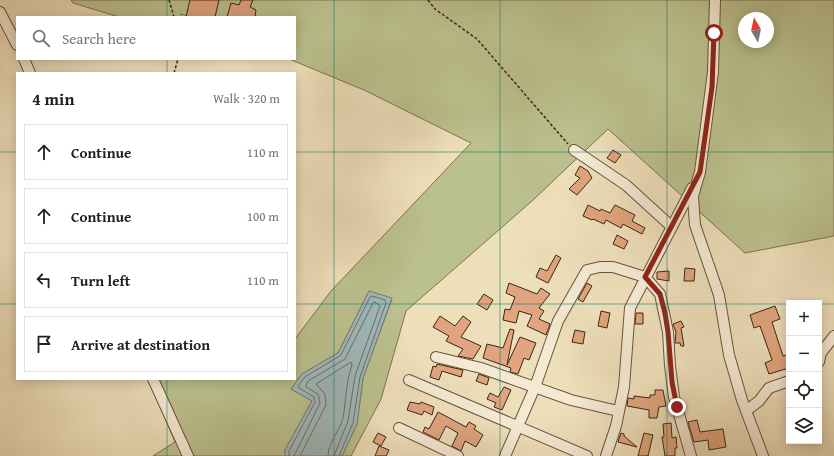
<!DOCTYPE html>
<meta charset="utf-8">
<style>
body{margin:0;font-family:"Gentium Book Plus",serif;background:#f6f6f6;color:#222}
.controls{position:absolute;right:12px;bottom:12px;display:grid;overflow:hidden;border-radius:0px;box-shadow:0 2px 10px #0003}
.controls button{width:36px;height:36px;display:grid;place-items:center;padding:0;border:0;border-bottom:1px solid #e0e0e0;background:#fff;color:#222;font:20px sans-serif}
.compass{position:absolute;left:738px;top:12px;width:36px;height:36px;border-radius:50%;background:#fff;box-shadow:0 2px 10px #0003;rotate:351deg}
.stop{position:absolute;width:12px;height:12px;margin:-9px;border:3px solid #8f2418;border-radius:50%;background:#fff}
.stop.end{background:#8f2418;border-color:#fff;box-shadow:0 1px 4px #0008}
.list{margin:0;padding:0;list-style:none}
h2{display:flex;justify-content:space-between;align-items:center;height:52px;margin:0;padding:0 16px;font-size:17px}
h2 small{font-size:13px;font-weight:400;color:#767676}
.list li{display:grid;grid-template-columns:26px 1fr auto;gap:12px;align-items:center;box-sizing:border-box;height:56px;margin:0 8px 8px;padding:0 8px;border:1px solid #e0e0e0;border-radius:0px}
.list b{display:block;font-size:15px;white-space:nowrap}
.list em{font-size:13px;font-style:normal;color:#767676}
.icon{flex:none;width:22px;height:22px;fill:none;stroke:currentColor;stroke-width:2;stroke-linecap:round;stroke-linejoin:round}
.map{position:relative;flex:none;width:834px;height:456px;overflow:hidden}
.search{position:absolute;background:#fff;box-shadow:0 2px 10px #0003;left:16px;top:16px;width:280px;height:44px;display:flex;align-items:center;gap:10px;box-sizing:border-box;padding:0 14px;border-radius:0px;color:#767676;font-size:15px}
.panel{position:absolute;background:#fff;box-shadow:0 2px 10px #0003;left:16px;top:72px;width:280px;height:308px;border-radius:0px}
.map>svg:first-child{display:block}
.green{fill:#bbc18e;stroke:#7c7250;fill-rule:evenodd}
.water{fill:#9fb9bc;stroke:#787d78}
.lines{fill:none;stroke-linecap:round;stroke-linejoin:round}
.shore{stroke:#6e6e67;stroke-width:1}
.building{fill:#e0a57e;stroke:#3e2412}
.minor-casing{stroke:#6a533c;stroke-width:12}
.path{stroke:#3e2412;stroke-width:1.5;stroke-dasharray:3 2;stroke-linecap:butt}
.minor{stroke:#f4ead3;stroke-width:10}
.route{stroke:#8f2418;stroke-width:5}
.grid{fill:none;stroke:#0f766e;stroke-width:1;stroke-opacity:0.55}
</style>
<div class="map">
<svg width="834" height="456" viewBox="0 0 834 456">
<rect width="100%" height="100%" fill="#eedfbb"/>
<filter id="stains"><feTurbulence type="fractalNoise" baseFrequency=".005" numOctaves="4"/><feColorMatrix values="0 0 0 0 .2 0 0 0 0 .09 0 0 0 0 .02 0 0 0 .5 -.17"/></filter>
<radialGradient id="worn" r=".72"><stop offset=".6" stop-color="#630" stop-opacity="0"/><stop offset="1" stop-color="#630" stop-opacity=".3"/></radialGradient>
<path class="green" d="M71 0H834V236L745 253 608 129 532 201 406 311 381 399 351 456H342L357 424 363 378 392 299 369 291 338 353 302 374 291 389 312 401 285 450V456H153L175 442 149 379H295V339L331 291 471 143 364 90 289 59H295V17H189L181 14V17H119L73 3ZM744 18H768V42H744Z"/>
<path class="water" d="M369 291 392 298 363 378 357 424 343 454 342 456H285V450L312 401 291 389 302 374 338 353Z"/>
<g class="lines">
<g class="shore">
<path d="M289 456V451L315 402 314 397 299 388 298 386 305 377 341 355 370 297 372 296 385 300 386 303 360 377 353 423 339 456"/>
<path d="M294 456 320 403 318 394 306 387V385L308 381 345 359 373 303 375 302 380 306 355 376 348 421 334 456"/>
<path d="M300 456 326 405 325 394 316 384 351 362 352 365C346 382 346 400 343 418 340 431 328 442 328 456"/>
</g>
</g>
<g class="building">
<path d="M190 0H219L215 17H186Z"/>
<path d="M241 0H253L250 7 256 10 255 17H227L231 3 239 5Z"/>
<path d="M613 150 621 155 615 163 607 158Z"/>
<path d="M580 166 588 171 592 178 577 195 569 189 580 178 575 175Z"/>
<path d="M588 205 600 211 601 209 610 213 615 205 635 215 632 221 645 228 642 234 623 224 621 228 606 220 604 224 593 219 592 220 583 216Z"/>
<path d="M617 235 628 241 624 249 613 244Z"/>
<path d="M556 255 561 258 548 283 536 277 540 268 547 271Z"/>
<path d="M685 268 695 269 694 281H684Z"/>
<path d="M669 271V281L657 279V272Z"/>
<path d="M509 283 537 294 541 288 550 294 539 308 544 311 539 319 550 324 546 335 527 326 532 315 519 311 516 323 503 320 505 309 510 310 515 297 506 293Z"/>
<path d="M587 283 592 286 583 302 578 299Z"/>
<path d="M484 294 493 300 487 310 477 304Z"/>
<path d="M775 306 780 319 772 322 783 356 789 354V368L769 374 765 363 772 360 760 326 754 328 750 315Z"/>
<path d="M601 311 610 313 607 328 598 326Z"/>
<path d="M636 313H643V324H635Z"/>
<path d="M440 316 455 326 463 316 471 322 461 337 481 346 473 359 458 356 463 349 446 341 449 336 433 327Z"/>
<path d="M681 321 684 327 681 328 684 346H681L680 343H675L676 332 673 324Z"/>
<path d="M510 329 514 330 507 365 520 337 536 343 529 360 524 358 518 374 510 372 511 368 483 358 487 344 503 348Z"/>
<path d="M575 330 585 332 583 344 572 342Z"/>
<path d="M437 364 463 370 461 377 442 371 439 380 430 377 433 366 436 367Z"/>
<path d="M479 374 489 378 487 385 476 381Z"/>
<path d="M504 387 511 390 502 410 494 407 496 403 487 399 490 393 498 397Z"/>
<path d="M655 390H663L666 406 659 407 657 418H649V410L627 406 628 398 634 399V396L650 398V395H655Z"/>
<path d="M410 402 420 404 421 402 434 407 432 415 424 411 422 415 407 410Z"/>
<path d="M438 412 466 427 469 422 476 426 474 429 483 435 476 447 465 441 461 451 452 446 458 433 446 426 439 440 423 432 425 427 429 429Z"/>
<path d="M697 420 700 432 723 429 726 447 709 450 708 440 694 442 688 422Z"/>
<path d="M671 423 672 438 676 437 677 448H675V456H665L662 437H664L663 424Z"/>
<path d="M378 433 386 437 381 446 373 442Z"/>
<path d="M621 433 624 434V436L637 447 618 442Z"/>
<path d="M644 433 653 435 648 456H638Z"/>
<path d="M379 446 389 450 386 456H375Z"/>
</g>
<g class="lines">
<g class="minor-casing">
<g id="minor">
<path d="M715 0 713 72 700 172 693 196 694 212 695 225 719 295 729 355 742 400 763 456"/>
<path d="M0 12 17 45"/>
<path d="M24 59 30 73"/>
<path d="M574 150 626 185 672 227"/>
<path d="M436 357 481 368 571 400 618 411"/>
<path d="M819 362 821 353 834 336"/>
<path d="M153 379 188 456"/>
<path d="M409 380 587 456"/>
<path d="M746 411 759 401 769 388 789 381"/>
<path d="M399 428 458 456"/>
<path d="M505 456 535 387 558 321 587 270 600 267H613L645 277 660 294 668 332 670 366 674 397 691 456"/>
<path d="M606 456 616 426 624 387 630 308 692 188"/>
</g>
</g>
<g class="path">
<path d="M169 0 174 17"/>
<path d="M428 0 435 9 477 39 568 144"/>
<path d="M174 73 178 59"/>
</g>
<use href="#minor" class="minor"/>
</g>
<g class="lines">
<path class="route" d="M677 407 672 382 668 332 665 313 660 294 645 277 700 172 712 87 714 33"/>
</g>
<path class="grid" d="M167 0V17M334 0V456M500 0V456M667 0V456M167 59V73M0 152H17M295 152H834M0 304H17M295 304H789M819 304H834M167 379V456"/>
<rect width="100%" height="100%" filter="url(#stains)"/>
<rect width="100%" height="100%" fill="url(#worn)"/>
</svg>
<div class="controls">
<button>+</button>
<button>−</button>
<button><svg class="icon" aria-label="locate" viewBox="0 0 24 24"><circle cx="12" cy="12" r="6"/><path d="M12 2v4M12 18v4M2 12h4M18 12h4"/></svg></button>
<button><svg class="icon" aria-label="layers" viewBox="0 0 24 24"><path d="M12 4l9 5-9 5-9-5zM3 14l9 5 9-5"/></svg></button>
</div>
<svg class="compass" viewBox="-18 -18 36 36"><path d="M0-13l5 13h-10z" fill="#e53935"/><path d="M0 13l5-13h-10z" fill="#767676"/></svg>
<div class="stop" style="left:714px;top:33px"></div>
<div class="stop end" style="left:677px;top:407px"></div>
<div class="search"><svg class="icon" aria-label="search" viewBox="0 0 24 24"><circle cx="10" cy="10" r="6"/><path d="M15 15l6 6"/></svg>Search here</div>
<section class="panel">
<h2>4 min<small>Walk · 320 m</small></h2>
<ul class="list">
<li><svg class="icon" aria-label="ahead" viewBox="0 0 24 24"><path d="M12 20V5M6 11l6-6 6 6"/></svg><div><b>Continue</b></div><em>110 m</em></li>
<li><svg class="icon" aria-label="ahead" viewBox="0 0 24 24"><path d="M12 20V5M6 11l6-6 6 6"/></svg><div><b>Continue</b></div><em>100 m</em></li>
<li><svg class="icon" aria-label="left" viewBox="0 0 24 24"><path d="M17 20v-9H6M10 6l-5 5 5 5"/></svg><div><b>Turn left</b></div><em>110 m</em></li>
<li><svg class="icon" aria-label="arrive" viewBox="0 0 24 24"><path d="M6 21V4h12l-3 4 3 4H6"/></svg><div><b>Arrive at destination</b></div></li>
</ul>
</section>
</div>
